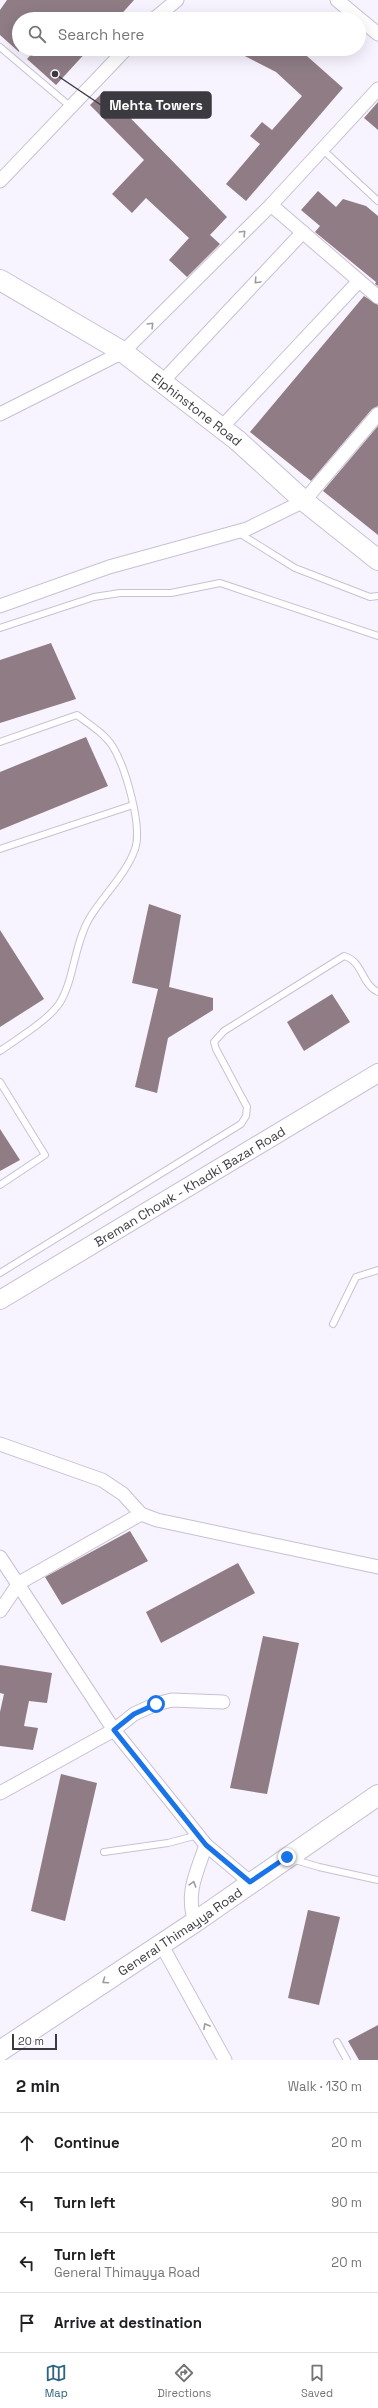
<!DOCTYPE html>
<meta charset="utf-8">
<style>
body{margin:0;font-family:"Space Grotesk",sans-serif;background:#f2f2f2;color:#202124}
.scale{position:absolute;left:12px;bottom:10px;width:45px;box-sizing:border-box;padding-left:4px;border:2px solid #3c3a41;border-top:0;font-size:11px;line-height:14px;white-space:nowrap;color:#3c3a41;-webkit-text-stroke:3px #fff;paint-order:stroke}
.stop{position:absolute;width:12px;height:12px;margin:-9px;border:3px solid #1a73e8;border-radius:50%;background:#fff}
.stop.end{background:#1a73e8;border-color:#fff;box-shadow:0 1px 4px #0008}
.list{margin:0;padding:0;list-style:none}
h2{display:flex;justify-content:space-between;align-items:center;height:52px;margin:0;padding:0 16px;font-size:17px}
h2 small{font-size:13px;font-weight:400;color:#757577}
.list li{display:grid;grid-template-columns:26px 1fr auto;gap:12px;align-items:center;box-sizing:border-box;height:60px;padding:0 16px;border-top:1px solid #e0e0e0}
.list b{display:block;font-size:15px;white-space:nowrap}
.list p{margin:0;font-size:13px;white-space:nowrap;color:#757577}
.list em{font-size:13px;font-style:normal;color:#757577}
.icon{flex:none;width:22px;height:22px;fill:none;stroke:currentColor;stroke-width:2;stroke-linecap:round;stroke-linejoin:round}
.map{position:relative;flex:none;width:378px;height:2060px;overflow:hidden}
.search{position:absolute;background:#fff;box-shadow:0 4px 16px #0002;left:12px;right:12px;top:12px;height:44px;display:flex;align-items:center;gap:10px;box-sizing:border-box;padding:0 14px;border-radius:22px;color:#757577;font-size:15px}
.sheet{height:292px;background:#fff}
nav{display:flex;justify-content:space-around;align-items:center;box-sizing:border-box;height:56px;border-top:1px solid #e0e0e0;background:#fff;font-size:11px;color:#757577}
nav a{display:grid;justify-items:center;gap:2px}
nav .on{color:#2e647f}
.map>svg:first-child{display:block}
.building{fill:#8f7c85}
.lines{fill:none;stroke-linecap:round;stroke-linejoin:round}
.lane-casing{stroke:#c8c1d4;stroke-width:8}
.street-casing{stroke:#c8c1d4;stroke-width:15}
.secondary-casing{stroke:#c8c1d4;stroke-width:20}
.primary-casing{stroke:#c8c1d4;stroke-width:22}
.lane{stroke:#fff;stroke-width:6}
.street{stroke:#fff;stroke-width:13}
.secondary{stroke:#fff;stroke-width:18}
.primary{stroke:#fff;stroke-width:20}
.oneway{stroke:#9e9ca0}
.route{stroke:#1a73e8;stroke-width:5}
.labels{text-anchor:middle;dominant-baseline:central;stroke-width:4;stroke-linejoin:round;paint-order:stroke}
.street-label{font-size:13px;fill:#3c3a41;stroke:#fff}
.leader{fill:none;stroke:#3c3a41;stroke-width:1.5}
.callout-dot{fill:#3c3a41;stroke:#fff;stroke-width:1.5}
.callout{fill:#3c3a41;stroke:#3c3a41;stroke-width:1.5}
.callout-label{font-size:14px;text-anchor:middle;font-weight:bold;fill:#fff}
</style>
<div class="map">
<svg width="378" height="2060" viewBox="0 0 378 2060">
<rect width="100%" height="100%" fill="#f7f3ff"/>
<g class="building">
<path d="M7 0H134L117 19H19V52L0 35V10Z"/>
<path d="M36 49H89L56 85 27 59Z"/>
<path d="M231 49H272L286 56 293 49H299L343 88 246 201 226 184 260 144 250 136 262 122 272 130 302 96 276 72Z"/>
<path d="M104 91 227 217 210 235 220 244 187 277 169 260 189 238 146 198 132 213 112 194 144 160 90 105Z"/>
<path d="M378 102V130L364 118Z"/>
<path d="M318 191 336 207 343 199 366 206 378 216V286L375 284 376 282 315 232 320 226 301 210Z"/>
<path d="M364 296 378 305V406L372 409 311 481 250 432Z"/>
<path d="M378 426V535L323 491Z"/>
<path d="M51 643 76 699 0 723V660Z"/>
<path d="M86 737 108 786 0 830V772Z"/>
<path d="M149 904 181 915 169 987 213 998V1010L168 1038 157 1093 135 1087 158 989 132 983Z"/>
<path d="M0 930 44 999 0 1027Z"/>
<path d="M332 994 350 1022 304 1051 287 1022Z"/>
<path d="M0 1129 20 1160 0 1171Z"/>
<path d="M130 1531 148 1561 62 1605 45 1577Z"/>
<path d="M238 1563 255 1593 161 1643 146 1612Z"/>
<path d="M263 1636 299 1643 267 1794 230 1788Z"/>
<path d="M0 1665 52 1673 47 1703 29 1701 24 1726 38 1728 33 1750 0 1746V1712L4 1694 0 1693Z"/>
<path d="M61 1774 97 1783 65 1921 31 1911Z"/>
<path d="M308 1910 340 1917 319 2005 288 1998Z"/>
<path d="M378 2025V2060H359L348 2041Z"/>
</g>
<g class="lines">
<g class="lane-casing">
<g id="lane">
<path d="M0 47 71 107"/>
<path d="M322 149 378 201"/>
<path d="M239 533 295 568 370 597 378 596"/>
<path d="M0 628 94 597 120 593H171L220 583 378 636"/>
<path d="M0 742 77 715C89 724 105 734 113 747 125 767 143 826 135 849 126 875 103 895 89 919 74 945 74 981 59 1004 47 1021 17 1039 0 1051"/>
<path d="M0 849 133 805"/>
<path d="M0 1082 45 1155 0 1185"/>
<path d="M0 1273 241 1124 246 1116 247 1107 216 1049 214 1042 224 1031 344 956C363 961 361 984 378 992"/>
<path d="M333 1324 356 1277 378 1270"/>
<path d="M104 1852 168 1843 198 1835"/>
<path d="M292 1859 319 1867 378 1880"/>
<path d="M337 2042 347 2060"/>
</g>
</g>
<g class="street-casing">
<g id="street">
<path d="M337 0 378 34"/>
<path d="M154 19 177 0"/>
<path d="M0 181 126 49"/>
<path d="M271 205 378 297"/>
<path d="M162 382 303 232"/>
<path d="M0 414 123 352 271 205 378 89"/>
<path d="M221 428 359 281"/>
<path d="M0 606 109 567 247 529 304 501 378 414"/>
<path d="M0 1444 102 1480 123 1494 141 1514 157 1520 378 1567"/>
<path d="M0 1557 114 1730 206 1845 250 1882"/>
<path d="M0 1611 19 1583 141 1514"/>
<path d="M0 1793 114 1730 134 1714 156 1704 172 1700 223 1702"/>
<path d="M195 1922C185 1893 197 1872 206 1845"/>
<path d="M161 1944 225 2060"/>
</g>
</g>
<g class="secondary-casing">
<g id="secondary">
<path id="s1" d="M0 1300 378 1073"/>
</g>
</g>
<g class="primary-casing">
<g id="primary">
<path id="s2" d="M0 280 123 352 237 440 304 501 378 560"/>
<path id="s3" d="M0 2051 195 1922 378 1795"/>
</g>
</g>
<use href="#lane" class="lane"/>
<use href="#street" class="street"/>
<use href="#secondary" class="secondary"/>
<use href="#primary" class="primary"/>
</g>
<defs><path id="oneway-chevron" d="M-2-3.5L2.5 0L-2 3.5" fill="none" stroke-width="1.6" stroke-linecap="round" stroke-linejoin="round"/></defs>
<g class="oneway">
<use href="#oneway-chevron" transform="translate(243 233) rotate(-45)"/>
<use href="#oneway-chevron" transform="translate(257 281) rotate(133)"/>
<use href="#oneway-chevron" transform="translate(151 325) rotate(-45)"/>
<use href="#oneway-chevron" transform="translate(193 1884) rotate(-72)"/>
<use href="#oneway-chevron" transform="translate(105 1981) rotate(146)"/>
<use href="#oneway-chevron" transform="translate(206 2026) rotate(-119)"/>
</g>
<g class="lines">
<path class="route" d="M156 1704 134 1714 114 1730 206 1845 250 1882 287 1857"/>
</g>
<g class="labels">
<g class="street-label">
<text stroke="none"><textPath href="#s2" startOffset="236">Elphinstone Road</textPath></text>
<text stroke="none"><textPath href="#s1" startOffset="221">Breman Chowk - Khadki Bazar Road</textPath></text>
<text stroke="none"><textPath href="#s3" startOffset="216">General Thimayya Road</textPath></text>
</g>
</g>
<path class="leader" d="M55 74L101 105"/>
<circle class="callout-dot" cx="55" cy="74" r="4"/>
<rect class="callout" x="101" y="92" width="110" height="26" rx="4"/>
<g class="callout-label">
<text x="156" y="110">Mehta Towers</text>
</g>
</svg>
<div class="scale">20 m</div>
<div class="stop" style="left:156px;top:1704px"></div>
<div class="stop end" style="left:287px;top:1857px"></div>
<div class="search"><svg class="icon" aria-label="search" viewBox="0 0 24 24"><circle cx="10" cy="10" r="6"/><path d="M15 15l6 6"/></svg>Search here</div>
</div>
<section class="sheet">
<h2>2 min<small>Walk · 130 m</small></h2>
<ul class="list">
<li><svg class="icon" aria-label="ahead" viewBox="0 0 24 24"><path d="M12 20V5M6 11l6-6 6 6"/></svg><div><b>Continue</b></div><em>20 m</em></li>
<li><svg class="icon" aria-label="left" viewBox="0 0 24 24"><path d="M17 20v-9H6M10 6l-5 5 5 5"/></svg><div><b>Turn left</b></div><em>90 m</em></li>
<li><svg class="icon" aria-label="left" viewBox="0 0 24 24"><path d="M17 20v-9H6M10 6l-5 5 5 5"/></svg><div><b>Turn left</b><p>General Thimayya Road</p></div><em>20 m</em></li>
<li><svg class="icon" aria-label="arrive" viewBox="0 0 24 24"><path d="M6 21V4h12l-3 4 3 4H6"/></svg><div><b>Arrive at destination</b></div></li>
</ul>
</section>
<nav>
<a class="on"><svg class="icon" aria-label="map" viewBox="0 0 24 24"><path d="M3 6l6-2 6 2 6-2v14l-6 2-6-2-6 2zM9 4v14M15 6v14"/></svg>Map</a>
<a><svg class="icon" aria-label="directions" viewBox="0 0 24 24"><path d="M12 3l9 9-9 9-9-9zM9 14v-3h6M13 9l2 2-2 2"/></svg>Directions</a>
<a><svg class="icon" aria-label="saved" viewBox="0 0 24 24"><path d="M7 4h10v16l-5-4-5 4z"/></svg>Saved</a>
</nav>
